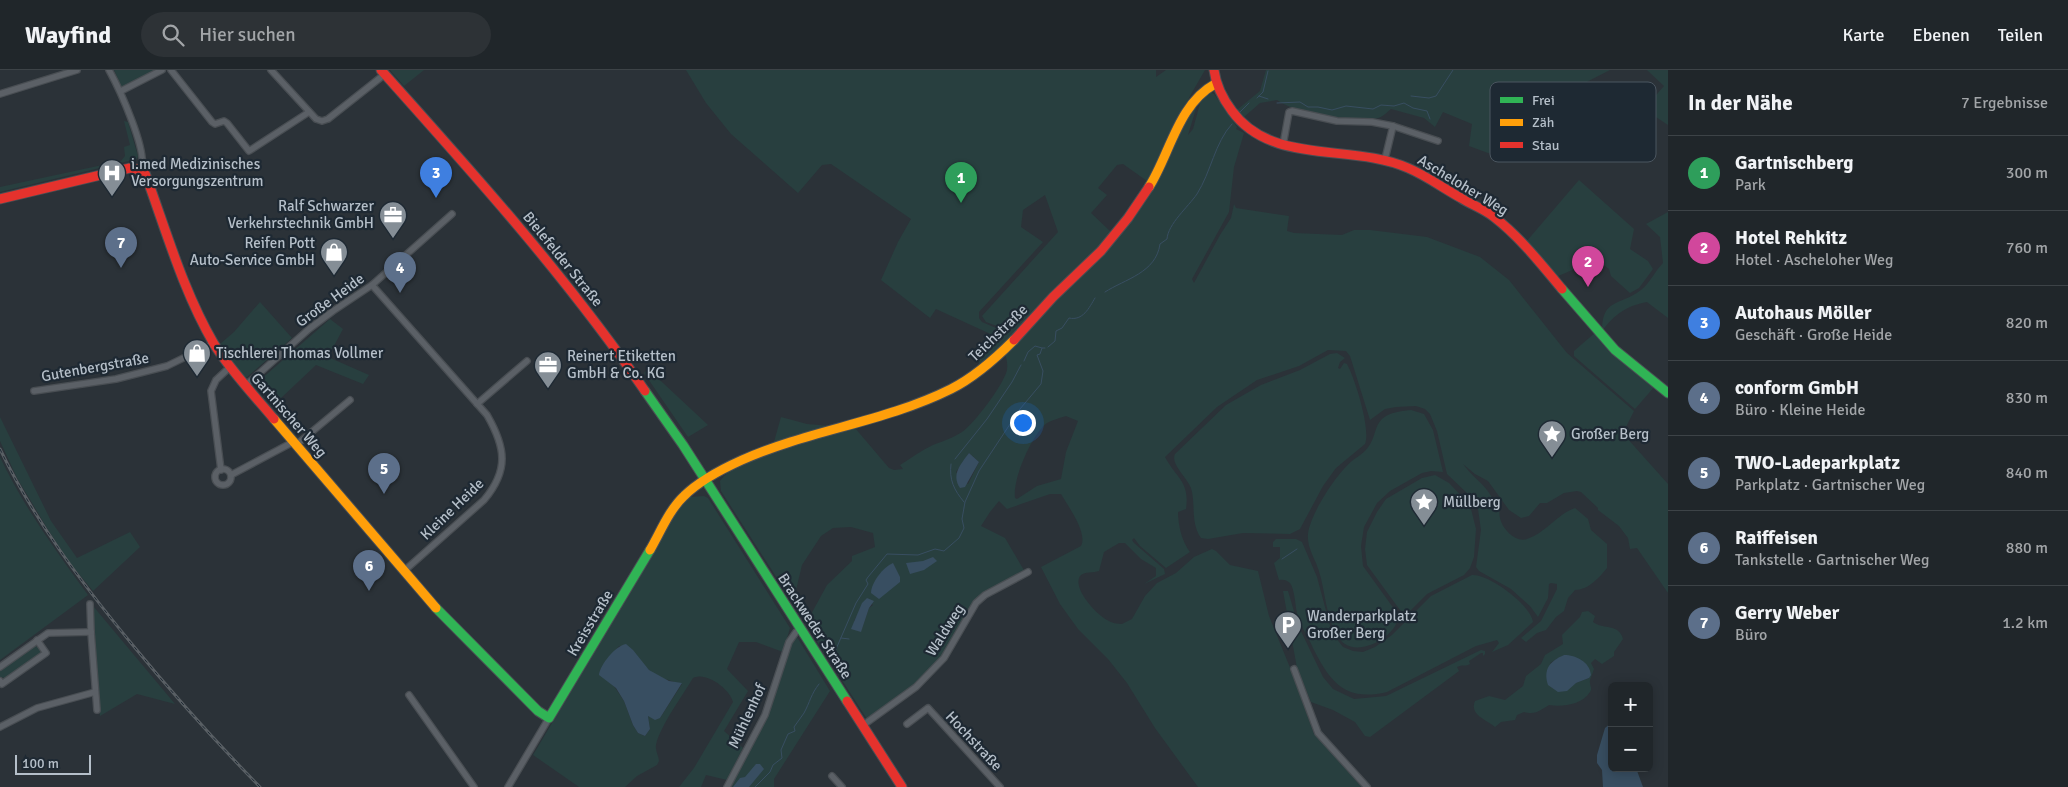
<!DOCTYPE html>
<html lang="de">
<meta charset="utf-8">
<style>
body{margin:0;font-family:Signika,sans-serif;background:#2d3236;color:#f1f3f6}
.controls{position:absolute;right:15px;bottom:15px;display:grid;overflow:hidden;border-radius:8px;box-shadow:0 2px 12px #0003}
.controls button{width:45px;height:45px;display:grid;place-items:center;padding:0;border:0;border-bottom:1px solid #3d4347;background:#20262a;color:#f1f3f6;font:25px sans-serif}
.scale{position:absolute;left:15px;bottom:12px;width:76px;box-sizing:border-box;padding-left:5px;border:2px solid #b5bfc9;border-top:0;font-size:14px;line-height:18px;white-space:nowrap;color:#b5bfc9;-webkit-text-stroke:4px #1e2933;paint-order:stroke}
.you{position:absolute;left:1022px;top:352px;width:18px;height:18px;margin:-12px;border:4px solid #fff;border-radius:50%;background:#1a73e8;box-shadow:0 0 0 8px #1a73e833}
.badge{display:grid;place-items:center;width:32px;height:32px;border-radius:50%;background:#858e96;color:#fff;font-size:16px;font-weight:700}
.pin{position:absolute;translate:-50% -41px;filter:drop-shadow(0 1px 2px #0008)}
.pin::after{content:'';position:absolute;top:26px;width:18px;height:15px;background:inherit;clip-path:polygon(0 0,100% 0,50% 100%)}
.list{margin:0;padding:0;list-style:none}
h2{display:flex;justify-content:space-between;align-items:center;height:65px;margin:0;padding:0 20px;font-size:21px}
h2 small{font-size:16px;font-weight:400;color:#a2a5a8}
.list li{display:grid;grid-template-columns:32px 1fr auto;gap:15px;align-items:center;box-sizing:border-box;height:75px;padding:0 20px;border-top:1px solid #3d4347}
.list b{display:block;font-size:19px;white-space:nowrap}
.list p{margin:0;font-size:16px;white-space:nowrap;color:#a2a5a8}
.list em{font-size:16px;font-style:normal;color:#a2a5a8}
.icon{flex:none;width:28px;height:28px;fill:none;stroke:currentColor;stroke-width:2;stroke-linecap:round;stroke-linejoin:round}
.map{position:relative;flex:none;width:1668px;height:717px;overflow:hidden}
header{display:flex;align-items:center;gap:30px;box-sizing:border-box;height:70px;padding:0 25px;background:#20262a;border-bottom:1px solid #3d4347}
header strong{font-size:24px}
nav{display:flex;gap:28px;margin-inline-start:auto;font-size:18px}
.search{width:350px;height:45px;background:#2d3236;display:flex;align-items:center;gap:12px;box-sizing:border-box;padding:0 18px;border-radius:28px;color:#a2a5a8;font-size:19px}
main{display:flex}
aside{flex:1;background:#20262a}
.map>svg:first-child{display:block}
.green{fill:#283f3f;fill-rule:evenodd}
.water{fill:#384e61}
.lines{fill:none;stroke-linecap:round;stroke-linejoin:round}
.stream{stroke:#384e61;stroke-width:1}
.street-casing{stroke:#494e53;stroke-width:8}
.fast-casing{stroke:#494e53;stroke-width:11}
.slow-casing{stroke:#494e53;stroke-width:11}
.jam-casing{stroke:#494e53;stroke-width:11}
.street{stroke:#5b6066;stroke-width:5.5}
.fast{stroke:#30b455;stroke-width:9}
.slow{stroke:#ff9f0a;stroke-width:9}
.jam{stroke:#e5322d;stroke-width:9}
.rail-casing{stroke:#595f64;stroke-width:3}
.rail{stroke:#1e2933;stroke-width:1;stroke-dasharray:4;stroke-linecap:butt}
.labels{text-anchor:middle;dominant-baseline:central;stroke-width:4.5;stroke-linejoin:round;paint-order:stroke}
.poi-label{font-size:15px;fill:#b5bfc9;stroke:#1e2933;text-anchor:start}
.street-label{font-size:15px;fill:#b5bfc9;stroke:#1e2933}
.key{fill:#1e2933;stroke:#4b5660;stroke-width:1}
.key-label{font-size:14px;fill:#b5bfc9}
</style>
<header>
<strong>Wayfind</strong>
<div class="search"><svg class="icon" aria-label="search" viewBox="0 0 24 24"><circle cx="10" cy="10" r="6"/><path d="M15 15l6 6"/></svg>Hier suchen</div>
<nav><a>Karte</a><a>Ebenen</a><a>Teilen</a></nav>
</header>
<main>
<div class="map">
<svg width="1668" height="717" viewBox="0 0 1668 717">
<rect width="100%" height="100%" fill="#2b3238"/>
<g class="green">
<path d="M114 0H156L125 16H121Z"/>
<path d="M390 0H424L404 16Z"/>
<path d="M686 0H1156V7L1166 0H1205L1190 26 1147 111 1123 94 1117 95 1098 118 1107 125 1091 143 1111 162 1096 179 1117 165 1199 29 1188 65 1193 59 1202 26 1209 22 1214 24 1237 57 1236 59 1244 63 1234 97 1229 142 1192 209 1194 213 1220 165 1231 148 1234 134 1236 138 1289 146 1287 161 1294 163 1342 165 1354 160H1370L1427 167 1480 187 1509 210 1567 283 1634 341 1624 361 1626 367 1668 414V523L1637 478 1630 479 1628 468 1619 456 1598 440V438L1581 422 1577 421 1564 423 1547 433H1540L1529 446 1521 448 1509 440 1488 411 1475 404 1463 394C1470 404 1480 411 1487 420 1491 426 1497 434 1499 440 1500 443 1499 445 1500 448 1502 459 1516 473 1527 469 1547 462 1556 445 1575 438L1588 449 1591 460 1607 474V498C1599 508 1588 520 1575 520L1568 528 1564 541 1556 547 1546 560 1537 563 1526 572 1521 568 1541 551 1557 519V514L1551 513 1549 514 1548 528 1538 547 1530 536 1511 519 1479 501 1476 497 1481 460 1478 439 1470 426 1447 404 1437 361 1430 344 1425 339 1416 336 1396 337 1385 339 1370 350 1350 286 1346 281 1328 280 1299 296 1257 310 1217 337 1165 387C1176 408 1190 411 1186 439L1178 442C1178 455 1182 472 1190 482L1166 498 1140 476 1134 468 1132 470 1134 473 1164 499 1165 504 1144 514 1156 506V498L1141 489 1125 473H1119L1104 482 1099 501C1094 503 1084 501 1080 506 1072 519 1097 545 1107 550 1112 553 1117 554 1122 554L1132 549 1145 526 1157 513 1176 503 1194 487 1212 479 1216 481 1230 495 1258 501 1269 546 1291 600 1314 664 1362 717H1198L1155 658 1127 613 1108 589 1078 559 1060 534 1041 497 1081 476C1088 463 1068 436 1061 424H1050L1007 439 999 431 990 442 981 456 1005 468 1025 502 984 522 972 535 951 577 915 615 867 649 804 551 809 548 827 515 852 491V486L875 477 873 463 851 457 833 458 821 466 802 495 793 533 721 421 720 411C743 380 818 366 855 358L889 398 894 400 903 399 900 395C911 388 922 380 933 375 943 371 953 368 962 362 974 354 1004 314 1007 300 1008 292 1006 283 1001 278L981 294 977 291 994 274 997 267 936 239 930 248 881 210 898 172 911 149 831 94 822 95 798 123 731 64 706 33ZM1045 125 1058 162 982 246 986 252 1005 259 1003 261 982 252 979 248V242L1043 172 1021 157 1023 140ZM1066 346 1078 351 1066 382 1061 409 1037 416 1017 429 1015 428C1012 410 1032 364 1047 353 1052 350 1060 348 1066 346ZM969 383 979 392 968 414 956 402ZM867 528 873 535 869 538 861 561 854 551Z"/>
<path d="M1266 0H1610L1569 21 1538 46 1499 82 1488 83 1469 76 1472 54 1443 42 1435 57 1424 48 1391 39C1387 42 1383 47 1378 48 1355 54 1296 44 1277 30L1260 33 1243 48 1237 43 1238 39 1260 21Z"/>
<path d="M1647 0H1668V55L1644 39 1664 16Z"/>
<path d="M124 51 128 52 138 86 137 89 0 122V117L121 91 125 86 124 77 130 75Z"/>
<path d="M1579 110 1634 159 1630 179 1648 191 1653 199 1639 218 1630 223 1611 206 1609 199 1604 195H1584L1556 207 1526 172Z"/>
<path d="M1668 142V248L1647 232C1626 236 1615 244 1602 261 1602 228 1620 236 1641 220 1650 213 1655 201 1663 193L1660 167 1646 154Z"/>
<path d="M260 232 292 268 247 307 243 306 220 274 234 262Z"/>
<path d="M330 249 343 259 328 287 369 305 363 314 316 295 281 328 256 319 259 311Z"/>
<path d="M1596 262 1655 316 1635 339 1574 286V281Z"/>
<path d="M1337 283 1345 288 1340 292 1338 298 1340 299 1344 293 1347 294C1355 309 1371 359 1365 374L1336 398 1323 416 1300 459 1290 464 1243 463 1208 469 1201 468C1190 452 1196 434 1191 418 1187 407 1170 394 1175 384L1226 335 1261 315 1300 300 1330 284Z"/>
<path d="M648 299 708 355 688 367 644 303Z"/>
<path d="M1411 340 1424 344 1433 360 1443 402 1431 401 1422 403 1390 421 1377 433 1364 457 1361 476 1363 496 1397 543C1404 560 1364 587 1345 574 1340 571 1337 565 1334 559 1324 538 1325 514 1316 493 1312 484 1307 474 1308 464 1310 444 1339 399 1356 388 1388 369 1360 344 1411 340Z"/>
<path d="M0 347 51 451 77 488 130 462 140 477 93 521 69 492 47 458 17 408 0 371Z"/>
<path d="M781 347 807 354 831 356 774 372Z"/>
<path d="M0 387C23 436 56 481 88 525L0 590Z"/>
<path d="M1435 405 1449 413 1470 435 1476 459 1474 487 1470 498 1464 505 1427 524 1411 540 1404 543 1400 540 1367 495 1365 479 1367 462 1377 442 1386 429 1422 408Z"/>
<path d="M704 426 708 428 790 558 783 582 756 572H739L727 599 748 621 724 661 743 678 727 710 706 705 701 717H679L694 698 733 632C730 619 706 601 693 608 683 625 660 656 656 675 655 681 659 686 659 691L657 695 637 706 625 717H579L533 685 681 436 689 427ZM619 576C640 581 635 587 649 600 658 608 671 611 682 614L660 648 648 646 650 659 645 666 638 663 633 655 624 631 612 613 608 589Z"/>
<path d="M1276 469H1296L1302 472 1317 507 1332 563 1343 577 1353 581 1363 582 1375 577 1392 565 1431 526 1472 505C1489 504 1531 535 1533 552L1508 575 1492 582 1499 573 1497 570 1476 576 1387 622C1345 632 1330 612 1313 578 1308 566 1300 556 1297 543 1295 535 1295 520 1290 513 1287 510 1283 509 1279 510L1274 493 1280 488V477H1273V472Z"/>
<path d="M1283 521H1288L1298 555 1323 607 1333 619 1354 629 1386 626 1481 580 1485 581V584L1483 586V583H1481L1469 591 1470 594C1466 597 1462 594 1457 597L1459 601 1370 667 1365 666 1355 652 1333 640 1311 632 1297 598Z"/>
<path d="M93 536 175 634 137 624 100 646Z"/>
<path d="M1588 541 1595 546 1593 552C1603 560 1619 553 1623 569L1614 582V586L1602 594 1595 589 1591 593 1594 599C1593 603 1591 606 1590 610 1589 615 1593 618 1590 622 1582 635 1562 637 1549 635 1539 641 1535 645 1524 642L1517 645 1515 650 1501 652 1495 657C1487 650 1469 645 1475 631L1489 626 1505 630 1523 616 1526 606 1541 594 1545 585 1563 574 1562 565 1580 547 1582 542ZM1564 585 1589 608 1576 613 1550 593Z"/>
<path d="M797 567 830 621 774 709V717H731L766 645 790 575Z"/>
<path d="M34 576 40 577V584L5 608 0 607V600Z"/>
</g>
<g class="water">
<path d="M969 383 979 392 965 417 960 418C951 404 961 394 969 383Z"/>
<path d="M933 487 937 491 924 500 910 504 906 493 923 491Z"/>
<path d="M893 493 900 507V512L879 529 871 523C871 513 883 497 893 493Z"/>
<path d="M867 528 874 531 869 538 861 562 851 559 862 533Z"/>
<path d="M626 574 633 580 649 600 669 611 682 613 660 648 655 650 648 646 650 659 645 666 638 663 633 655 624 631 616 618 599 605C600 595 615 576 626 574Z"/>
<path d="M1564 585C1576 585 1590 592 1591 605L1589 608 1576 613 1567 621 1558 622 1548 615C1543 599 1550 591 1564 585Z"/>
<path d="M1612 652V698H1636L1643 717H1603L1602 700 1597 693V685L1605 658Z"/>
<path d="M756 694H760L764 699 749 717H733L740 708 745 707Z"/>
</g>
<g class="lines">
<g class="stream">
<path d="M1259 26 1268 29"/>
<path d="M1411 26 1429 28 1436 26 1453 0"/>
<path d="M1257 28 1263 22 1268 1"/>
<path d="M1277 33 1300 32 1308 37H1318L1332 40 1346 36 1373 39 1381 35 1394 36 1404 33 1413 38 1427 41 1430 49"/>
<path d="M1239 43 1249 33"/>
<path d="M1105 222C1125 209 1156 203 1160 174L1167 169C1168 154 1188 137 1197 124 1211 102 1215 72 1232 54"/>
<path d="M1048 277 1055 271 1056 261 1062 258 1069 248C1083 251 1089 238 1095 228"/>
<path d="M1024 291 1028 282 1035 276 1042 278"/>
<path d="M955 389 987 349 1012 312 1021 295"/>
<path d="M951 394C949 410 954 420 964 432"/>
<path d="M1282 489 1297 479"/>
<path d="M841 568 849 569"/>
<path d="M841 600 833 586 856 533 868 514 866 510 868 507 887 484 918 485 935 479 944 481 959 468 964 458 962 449 965 432 979 401 1020 339 1041 314 1043 301 1037 285 1040 284 1042 278H1045"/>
<path d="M755 717 770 702 773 695 782 688 781 680 788 664 795 661 794 657C797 652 801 648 804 643 810 632 811 624 819 614"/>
</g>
<g class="street-casing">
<g id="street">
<path d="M109 0C119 18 149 83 141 100"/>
<path d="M171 0 212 52 215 54 224 51 227 53 249 81 309 42"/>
<path d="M271 0 316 49 322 51 328 49 385 4"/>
<path d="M121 21 162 0"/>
<path d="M0 24 77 0"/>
<path d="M1283 75 1289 42 1292 41 1337 51 1372 52 1393 56 1438 71"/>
<path d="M1385 89 1393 56"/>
<path d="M372 215 487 345C506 378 509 400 484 430L404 501"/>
<path d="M245 316 309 259 333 241 372 215 452 144"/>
<path d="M34 321 116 309 167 296 214 273"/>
<path d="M477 334 527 291"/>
<path d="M296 375 350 330"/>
<circle cx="223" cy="407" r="8"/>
<path d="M221 400 211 321 216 310 230 297"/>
<path d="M231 405 293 372"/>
<path d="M90 534 91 562 97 640"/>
<path d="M0 597 48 563 91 562"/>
<path d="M1294 599 1318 663 1367 717"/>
<path d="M0 611 2 614 46 583 37 570"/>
<path d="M409 625 474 717"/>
<path d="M907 654 928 638 1000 717"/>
<path d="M862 656 916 617 944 588 976 533 985 525 1028 502"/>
<path d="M0 657 37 638 95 622"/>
<path d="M832 706 842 717"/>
<path d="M508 717 549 648"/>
<path d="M727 717 765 645 789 572 796 562 800 559"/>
</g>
</g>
<g class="fast-casing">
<g id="fast">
<path d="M1562 219 1615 280 1668 323"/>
<path d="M645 321 683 375 847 631"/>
<path d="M436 538 538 641 549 648 650 480"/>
</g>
</g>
<g class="slow-casing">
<g id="slow">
<path d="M1149 117C1170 84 1178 34 1215 14"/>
<path d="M274 349 436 538"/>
<path d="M650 480C660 463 669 440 684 426 700 410 722 399 742 390 809 360 885 352 951 319 975 307 995 289 1014 270"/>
</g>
</g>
<g class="jam-casing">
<g id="jam">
<path d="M381 0C474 104 566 206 645 321"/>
<path d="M1214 0C1216 16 1223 29 1232 41 1272 96 1352 73 1408 98 1427 106 1443 118 1461 128 1472 135 1484 139 1494 147 1520 167 1541 194 1562 219"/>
<path d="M0 129 130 98 141 100 145 103C166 160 183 221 214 274 231 301 254 325 274 349"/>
<path d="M1014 270 1053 227 1101 181 1128 148 1149 117"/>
<path d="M847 631 902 717"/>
</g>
</g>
<use href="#street" class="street"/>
<use href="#fast" class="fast"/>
<use href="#slow" class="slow"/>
<use href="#jam" class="jam"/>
<g class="rail-casing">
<path id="rail" d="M0 379C34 450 81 512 131 573 172 623 215 671 260 717"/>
</g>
<use href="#rail" class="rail"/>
</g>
<defs>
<g id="hospital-pin" transform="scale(1.4375)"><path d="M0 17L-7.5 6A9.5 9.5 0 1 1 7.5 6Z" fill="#858e96" stroke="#1e2933"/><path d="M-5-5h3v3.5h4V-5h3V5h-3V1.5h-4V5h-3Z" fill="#fff"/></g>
<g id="office-pin" transform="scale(1.4375)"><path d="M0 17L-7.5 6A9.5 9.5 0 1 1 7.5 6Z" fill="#858e96" stroke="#1e2933"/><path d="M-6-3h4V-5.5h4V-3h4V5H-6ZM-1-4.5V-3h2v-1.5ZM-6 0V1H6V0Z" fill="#fff"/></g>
<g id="shop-pin" transform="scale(1.4375)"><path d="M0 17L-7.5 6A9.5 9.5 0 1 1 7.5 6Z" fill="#858e96" stroke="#1e2933"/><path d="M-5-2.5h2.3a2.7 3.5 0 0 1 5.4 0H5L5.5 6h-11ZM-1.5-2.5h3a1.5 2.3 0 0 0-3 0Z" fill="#fff"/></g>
<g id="sight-pin" transform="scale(1.4375)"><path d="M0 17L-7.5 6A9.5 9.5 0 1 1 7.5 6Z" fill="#858e96" stroke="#1e2933"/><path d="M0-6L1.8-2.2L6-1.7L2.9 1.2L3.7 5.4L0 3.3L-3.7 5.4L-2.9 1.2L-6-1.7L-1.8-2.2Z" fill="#fff"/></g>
<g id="parking-pin" transform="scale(1.4375)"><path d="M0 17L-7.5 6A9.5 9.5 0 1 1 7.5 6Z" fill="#858e96" stroke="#1e2933"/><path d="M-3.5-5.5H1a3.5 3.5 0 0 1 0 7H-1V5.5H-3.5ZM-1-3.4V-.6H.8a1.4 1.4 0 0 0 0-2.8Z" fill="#fff"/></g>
</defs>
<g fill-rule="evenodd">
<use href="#hospital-pin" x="112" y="103"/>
<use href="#office-pin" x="393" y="145"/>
<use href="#shop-pin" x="334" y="182"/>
<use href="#shop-pin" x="197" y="283"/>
<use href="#office-pin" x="548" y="295"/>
<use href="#sight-pin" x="1552" y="364"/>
<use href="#sight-pin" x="1424" y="432"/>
<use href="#parking-pin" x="1288" y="555"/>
</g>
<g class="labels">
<g class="poi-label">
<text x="131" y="94">i.med Medizinisches<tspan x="131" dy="17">Versorgungszentrum</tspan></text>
<text x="374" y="136" text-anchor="end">Ralf Schwarzer<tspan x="374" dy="17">Verkehrstechnik GmbH</tspan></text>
<text x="315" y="173" text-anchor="end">Reifen Pott<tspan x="315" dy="17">Auto-Service GmbH</tspan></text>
<text x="216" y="283">Tischlerei Thomas Vollmer</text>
<text x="567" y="286">Reinert Etiketten<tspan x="567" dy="17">GmbH &amp; Co. KG</tspan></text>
<text x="1571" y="364">Großer Berg</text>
<text x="1443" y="432">Müllberg</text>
<text x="1307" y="546">Wanderparkplatz<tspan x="1307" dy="17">Großer Berg</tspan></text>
</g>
<g class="street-label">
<text transform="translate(1463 115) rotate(31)">Ascheloher Weg</text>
<text transform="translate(563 189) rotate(51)">Bielefelder Straße</text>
<text transform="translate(330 230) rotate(-36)">Große Heide</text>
<text transform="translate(998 263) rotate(-44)">Teichstraße</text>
<text transform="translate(95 297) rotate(-10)">Gutenbergstraße</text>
<text transform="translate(289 345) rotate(49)">Gartnischer Weg</text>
<text transform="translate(452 439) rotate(-44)">Kleine Heide</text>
<text transform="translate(590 553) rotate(-59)">Kreisstraße</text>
<text transform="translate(815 556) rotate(57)">Brackweder Straße</text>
<text transform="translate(945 560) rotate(-58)">Waldweg</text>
<text transform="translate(747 646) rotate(-65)">Mühlenhof</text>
<text transform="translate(974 671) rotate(47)">Hochstraße</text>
</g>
</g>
<rect x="1490" y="12" width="166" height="80" rx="8" class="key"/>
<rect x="1500" y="27" width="23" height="6" fill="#30b455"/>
<rect x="1500" y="49" width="23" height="7" fill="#ff9f0a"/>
<rect x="1500" y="72" width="23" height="6" fill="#e5322d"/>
<g class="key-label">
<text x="1532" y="35">Frei</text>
<text x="1532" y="57">Zäh</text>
<text x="1532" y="80">Stau</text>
</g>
</svg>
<div class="controls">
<button>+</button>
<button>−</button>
</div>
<div class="scale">100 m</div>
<div class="you"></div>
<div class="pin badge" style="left:961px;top:133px;background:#2e9e5b">1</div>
<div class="pin badge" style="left:1588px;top:217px;background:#d1479c">2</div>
<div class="pin badge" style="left:436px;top:128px;background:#3f7fe0">3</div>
<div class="pin badge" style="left:400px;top:223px;background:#5c6f8a">4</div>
<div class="pin badge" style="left:384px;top:424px;background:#5c6f8a">5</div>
<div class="pin badge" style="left:369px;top:521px;background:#5c6f8a">6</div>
<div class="pin badge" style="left:121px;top:198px;background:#5c6f8a">7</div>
</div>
<aside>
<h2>In der Nähe<small>7 Ergebnisse</small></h2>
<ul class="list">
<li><span class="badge" style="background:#2e9e5b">1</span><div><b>Gartnischberg</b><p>Park</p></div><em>300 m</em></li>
<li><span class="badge" style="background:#d1479c">2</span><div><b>Hotel Rehkitz</b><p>Hotel · Ascheloher Weg</p></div><em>760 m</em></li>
<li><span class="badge" style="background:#3f7fe0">3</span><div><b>Autohaus Möller</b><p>Geschäft · Große Heide</p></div><em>820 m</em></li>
<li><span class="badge" style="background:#5c6f8a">4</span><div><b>conform GmbH</b><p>Büro · Kleine Heide</p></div><em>830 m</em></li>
<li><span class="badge" style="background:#5c6f8a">5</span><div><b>TWO-Ladeparkplatz</b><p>Parkplatz · Gartnischer Weg</p></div><em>840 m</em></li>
<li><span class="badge" style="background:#5c6f8a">6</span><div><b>Raiffeisen</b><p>Tankstelle · Gartnischer Weg</p></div><em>880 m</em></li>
<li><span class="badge" style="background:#5c6f8a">7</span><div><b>Gerry Weber</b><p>Büro</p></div><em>1.2 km</em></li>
</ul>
</aside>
</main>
